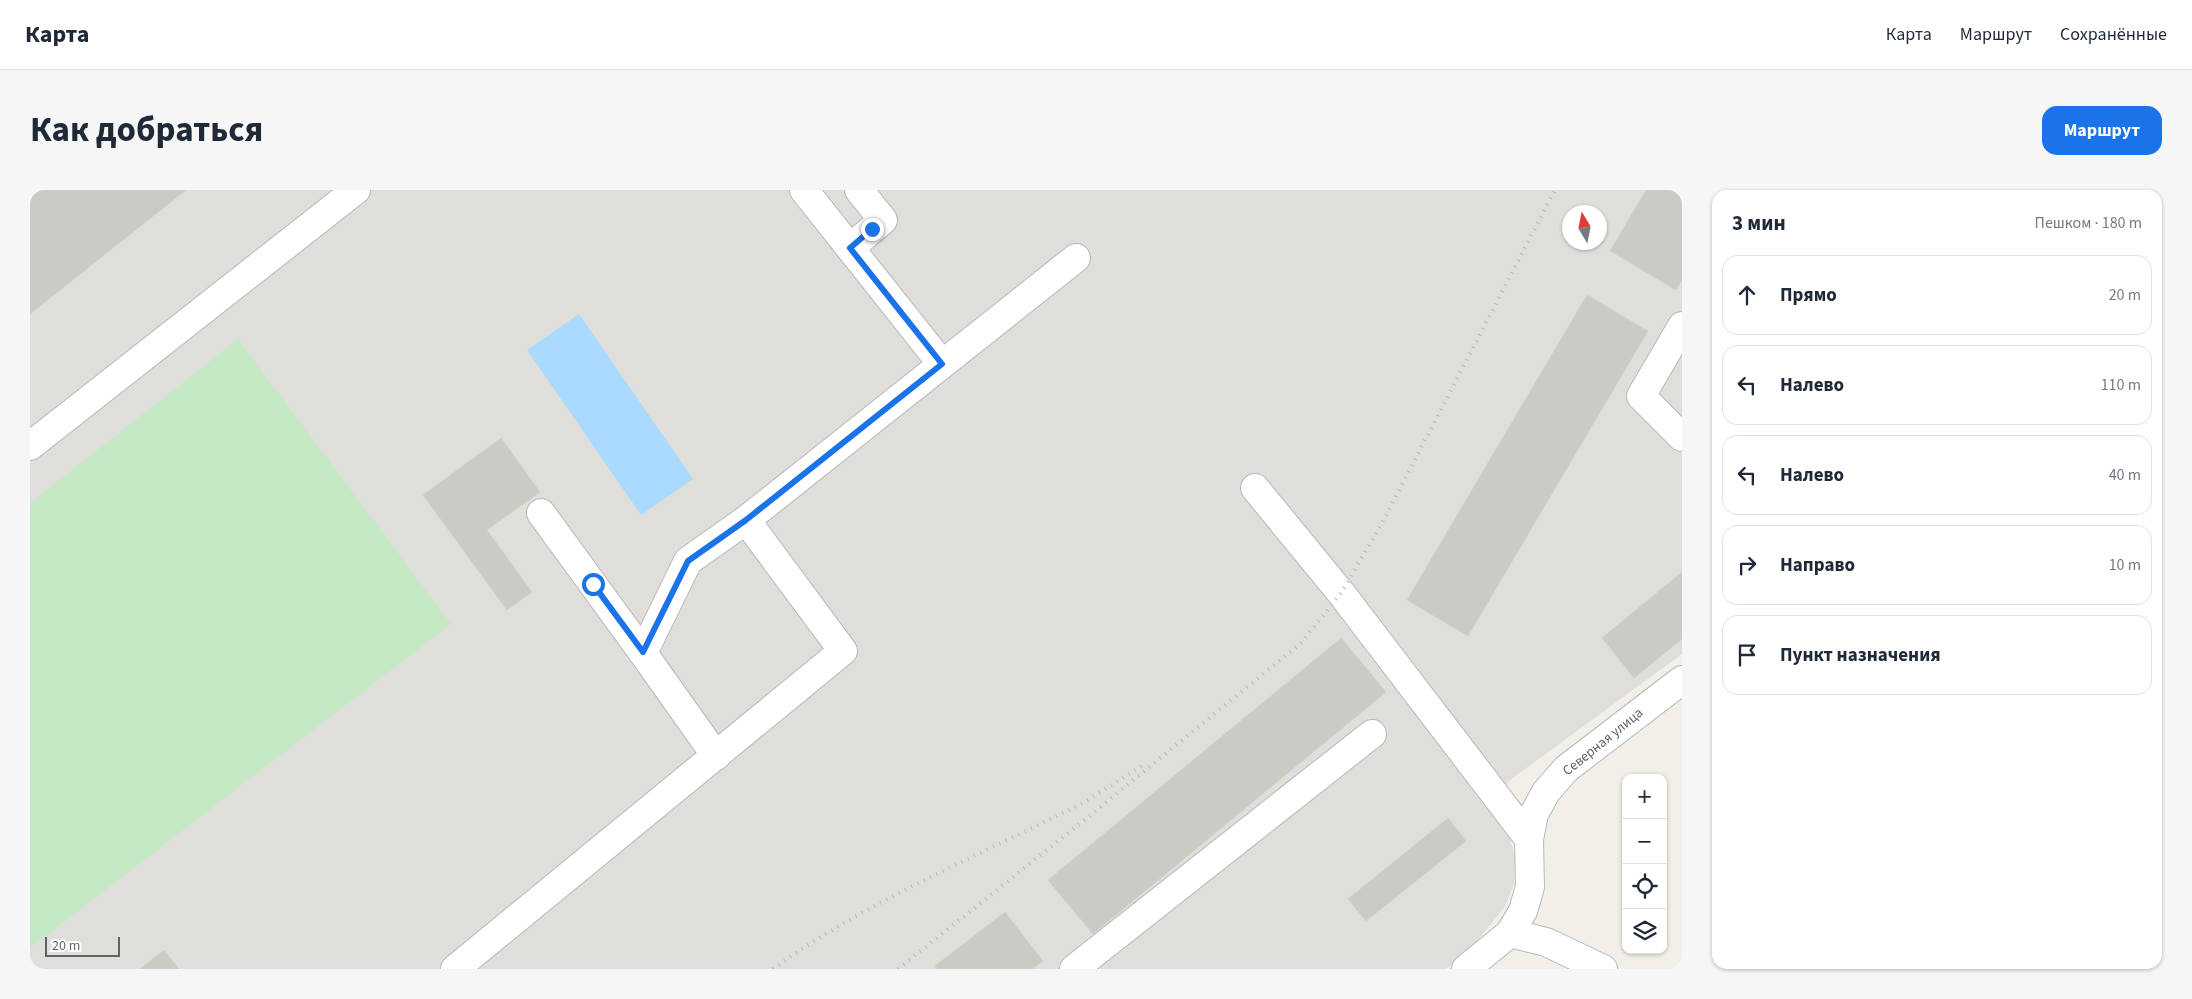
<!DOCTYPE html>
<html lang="ru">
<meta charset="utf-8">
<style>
body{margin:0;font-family:"Source Sans 3",sans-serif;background:#f6f6f7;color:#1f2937}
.controls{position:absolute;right:15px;bottom:15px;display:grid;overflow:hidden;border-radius:10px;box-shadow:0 1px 4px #0004}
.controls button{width:45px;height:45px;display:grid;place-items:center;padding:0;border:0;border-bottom:1px solid #e0e1e3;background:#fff;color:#1f2937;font:25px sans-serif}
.compass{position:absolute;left:1532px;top:15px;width:45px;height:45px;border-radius:50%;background:#fff;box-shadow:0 1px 4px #0004;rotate:350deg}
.scale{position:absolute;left:15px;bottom:12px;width:75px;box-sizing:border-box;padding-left:5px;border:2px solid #5f6368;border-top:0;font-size:14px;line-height:18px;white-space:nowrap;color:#5f6368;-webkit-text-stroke:4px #fff;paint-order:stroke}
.stop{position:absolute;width:15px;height:15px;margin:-11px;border:4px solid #1a73e8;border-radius:50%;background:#fff}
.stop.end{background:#1a73e8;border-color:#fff;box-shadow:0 1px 5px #0008}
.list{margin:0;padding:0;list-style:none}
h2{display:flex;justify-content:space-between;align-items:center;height:65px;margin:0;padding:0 20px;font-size:21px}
h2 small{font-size:16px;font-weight:400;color:#747a83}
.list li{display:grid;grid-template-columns:32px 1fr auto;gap:15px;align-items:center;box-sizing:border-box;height:80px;margin:0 10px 10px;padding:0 10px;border:1px solid #e0e1e3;border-radius:15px}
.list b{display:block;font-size:19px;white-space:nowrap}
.list em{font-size:16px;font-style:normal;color:#747a83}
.icon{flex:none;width:28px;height:28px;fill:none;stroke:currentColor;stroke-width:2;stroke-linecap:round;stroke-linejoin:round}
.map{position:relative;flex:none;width:1652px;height:779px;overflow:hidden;border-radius:15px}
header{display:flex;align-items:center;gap:30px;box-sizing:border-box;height:70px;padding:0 25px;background:#fff;border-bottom:1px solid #e0e1e3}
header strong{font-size:24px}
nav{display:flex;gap:28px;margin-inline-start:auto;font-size:18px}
.intro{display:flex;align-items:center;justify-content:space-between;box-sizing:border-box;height:120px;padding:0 30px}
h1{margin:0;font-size:35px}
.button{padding:12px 22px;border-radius:15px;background:#1a73e8;color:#fff;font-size:18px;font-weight:700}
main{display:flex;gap:30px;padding:0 30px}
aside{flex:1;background:#fff;border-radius:15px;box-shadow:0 1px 4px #0004}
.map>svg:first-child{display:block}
.industrial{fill:#e0deda;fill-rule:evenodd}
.green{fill:#c5e8c5}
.water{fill:#aadaff}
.building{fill:#cccac5;stroke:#d6d1c6}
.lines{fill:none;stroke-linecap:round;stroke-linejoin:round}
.minor-casing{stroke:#b5b8bc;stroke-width:30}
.minor{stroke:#fff;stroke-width:28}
.rail{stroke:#b6b7b8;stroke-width:4;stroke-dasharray:1 6;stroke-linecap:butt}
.route{stroke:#1a73e8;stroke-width:6}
.labels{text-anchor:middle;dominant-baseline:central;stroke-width:4.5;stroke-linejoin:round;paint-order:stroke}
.street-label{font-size:14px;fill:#5f6368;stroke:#fff}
</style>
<header>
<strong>Карта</strong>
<nav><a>Карта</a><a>Маршрут</a><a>Сохранённые</a></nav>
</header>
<div class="intro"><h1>Как добраться</h1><a class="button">Маршрут</a></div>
<main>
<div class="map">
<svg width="1652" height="779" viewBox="0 0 1652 779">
<rect width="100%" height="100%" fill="#f1efe8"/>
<path class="industrial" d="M0 0H1652V464L1480 590 1469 604 1485 668 1484 694 1474 718 1437 763 1416 779H0ZM1540 22H1570V52H1540Z"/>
<path class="green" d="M208 149 421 434 0 758V313Z"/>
<path class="water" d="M549 124 663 289 611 325 497 160Z"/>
<g class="building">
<path d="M0 0H156L0 124Z"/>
<path d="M1616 0H1652V90L1646 100 1580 61Z"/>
<path d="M1557 105 1618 141 1438 446 1377 410Z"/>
<path d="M471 248 510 302 457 340 502 402 477 420 393 305Z"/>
<path d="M1652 382V449L1604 488 1572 448Z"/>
<path d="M1311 448 1356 502 1063 744 1018 690Z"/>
<path d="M1418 628 1436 651 1336 731 1318 709Z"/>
<path d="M975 722 1013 771 1002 779H907L905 776Z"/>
<path d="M134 760 149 779H110Z"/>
</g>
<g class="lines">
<g class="minor-casing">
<g id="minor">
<path d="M774 0 912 174"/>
<path d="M820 58 853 30 829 0"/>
<path d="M1652 136 1611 206 1652 247"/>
<path d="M0 256 326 0"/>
<path d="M1225 298 1311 403 1499 649"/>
<path d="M511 323 613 463"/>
<path d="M686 566 613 463 658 371 716 330"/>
<path d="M1480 743 1516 752 1573 779"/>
<path d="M425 779 813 461 716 330 1046 68"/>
<path d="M1044 779 1342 544"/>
<path d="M1436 779 1480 743 1493 721 1500 697 1499 649 1504 624 1516 602 1536 579 1652 490"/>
</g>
</g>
<use href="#minor" class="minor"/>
<g class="rail">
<path d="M743 779C834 713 941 669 1041 619 1066 606 1089 590 1113 575"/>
<path d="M868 779 1052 632 1271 453 1311 403 1352 333 1525 0"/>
</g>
</g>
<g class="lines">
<path class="route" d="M563 394 613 462 658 371 716 330 912 174 820 58 842 39"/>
</g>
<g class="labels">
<g class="street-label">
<text transform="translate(1573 552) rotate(-39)">Северная улица</text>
</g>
</g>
</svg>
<div class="controls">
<button>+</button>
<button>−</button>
<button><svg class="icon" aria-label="locate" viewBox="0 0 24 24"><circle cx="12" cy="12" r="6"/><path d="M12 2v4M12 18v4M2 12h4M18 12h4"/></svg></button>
<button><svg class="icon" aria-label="layers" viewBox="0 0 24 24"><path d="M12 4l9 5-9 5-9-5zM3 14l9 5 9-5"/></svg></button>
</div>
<svg class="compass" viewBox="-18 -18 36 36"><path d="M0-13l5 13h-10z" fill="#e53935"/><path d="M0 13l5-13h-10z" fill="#747a83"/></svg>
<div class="scale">20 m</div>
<div class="stop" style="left:563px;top:394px"></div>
<div class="stop end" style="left:842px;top:39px"></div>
</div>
<aside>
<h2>3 мин<small>Пешком · 180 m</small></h2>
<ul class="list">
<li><svg class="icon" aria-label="ahead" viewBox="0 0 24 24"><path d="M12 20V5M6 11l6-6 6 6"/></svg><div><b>Прямо</b></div><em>20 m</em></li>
<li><svg class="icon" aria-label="left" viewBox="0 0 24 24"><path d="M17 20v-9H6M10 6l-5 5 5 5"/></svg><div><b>Налево</b></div><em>110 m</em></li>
<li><svg class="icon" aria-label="left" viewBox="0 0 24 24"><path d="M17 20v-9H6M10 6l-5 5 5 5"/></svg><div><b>Налево</b></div><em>40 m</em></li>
<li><svg class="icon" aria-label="right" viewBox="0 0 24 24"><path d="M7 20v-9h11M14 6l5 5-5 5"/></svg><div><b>Направо</b></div><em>10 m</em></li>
<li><svg class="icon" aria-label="arrive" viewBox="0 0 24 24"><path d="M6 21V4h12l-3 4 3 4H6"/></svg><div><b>Пункт назначения</b></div></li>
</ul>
</aside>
</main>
